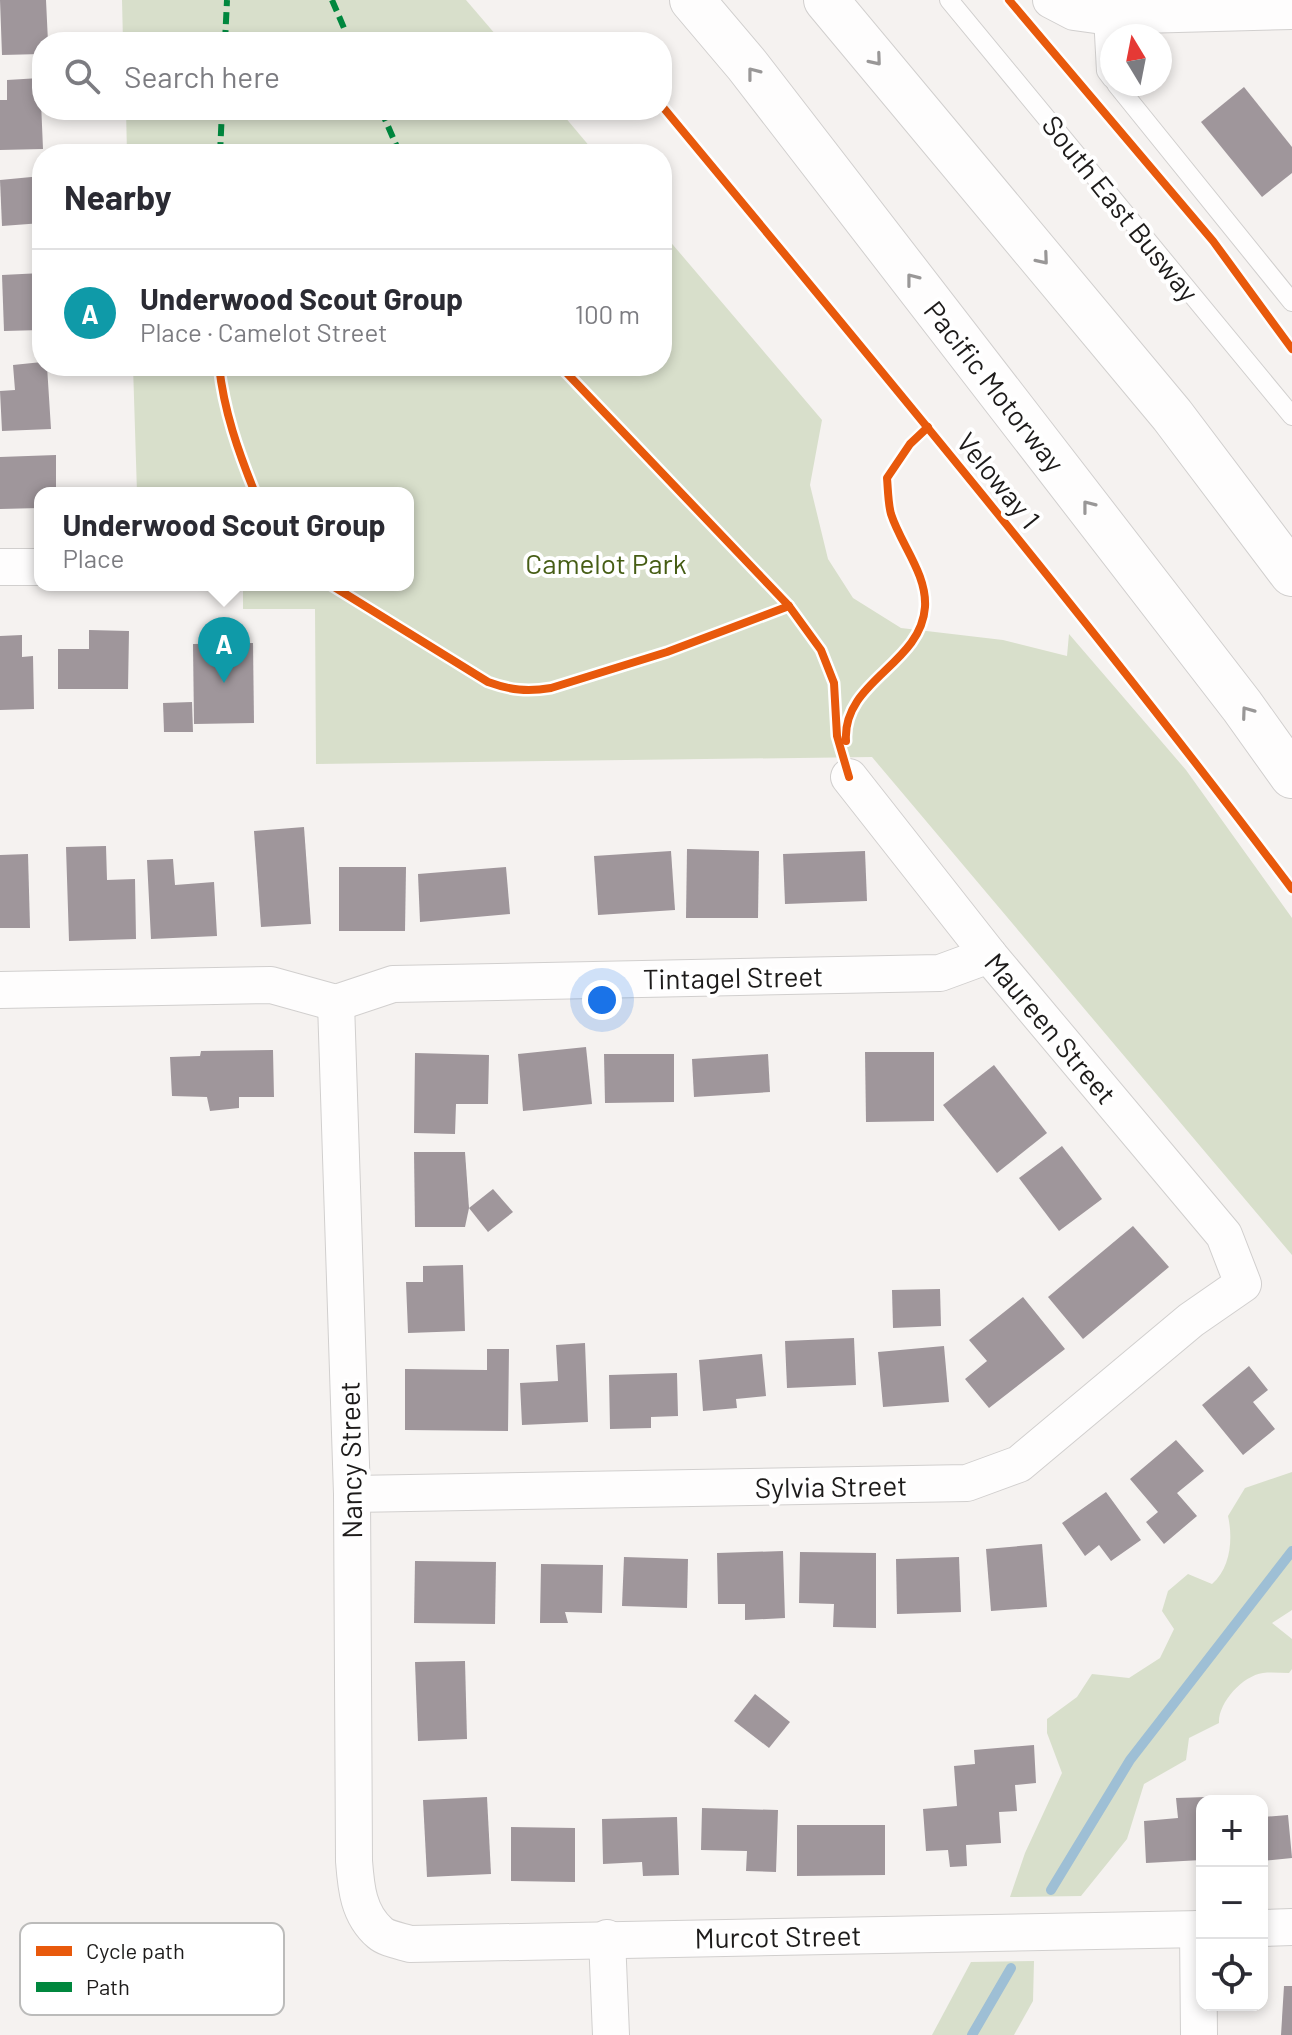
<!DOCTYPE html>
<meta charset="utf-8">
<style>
body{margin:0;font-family:Barlow,sans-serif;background:#f2f2f3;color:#2b2b33}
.controls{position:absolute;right:24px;bottom:24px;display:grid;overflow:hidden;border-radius:16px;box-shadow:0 4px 12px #0003}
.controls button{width:72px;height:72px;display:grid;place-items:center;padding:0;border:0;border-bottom:2px solid #e1e1e2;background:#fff;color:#2b2b33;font:40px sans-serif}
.compass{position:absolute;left:1100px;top:24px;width:72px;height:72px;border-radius:50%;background:#fff;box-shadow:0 4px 12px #0003;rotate:350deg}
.you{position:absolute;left:602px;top:1000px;width:28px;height:28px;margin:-20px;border:6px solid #fff;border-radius:50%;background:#1a73e8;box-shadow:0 0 0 12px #1a73e833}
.badge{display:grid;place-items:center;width:52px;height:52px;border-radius:50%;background:#696665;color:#fff;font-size:26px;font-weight:700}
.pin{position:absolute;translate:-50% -66px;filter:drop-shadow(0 2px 4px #0008)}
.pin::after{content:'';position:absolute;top:42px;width:28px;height:24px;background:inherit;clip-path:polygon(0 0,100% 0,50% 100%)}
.popup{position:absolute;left:34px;top:487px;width:380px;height:104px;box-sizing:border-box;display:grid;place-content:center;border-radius:16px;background:#fff;filter:drop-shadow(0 2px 6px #0005);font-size:26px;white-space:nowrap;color:#7c7c81}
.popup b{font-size:30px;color:#2b2b33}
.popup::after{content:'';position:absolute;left:50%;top:100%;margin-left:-16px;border:16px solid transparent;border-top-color:#fff}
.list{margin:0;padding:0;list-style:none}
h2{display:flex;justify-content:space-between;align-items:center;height:104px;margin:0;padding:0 32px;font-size:34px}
h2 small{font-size:26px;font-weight:400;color:#7c7c81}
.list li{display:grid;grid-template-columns:52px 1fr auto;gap:24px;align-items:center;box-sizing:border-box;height:128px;padding:0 32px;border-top:2px solid #e1e1e2}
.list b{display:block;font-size:30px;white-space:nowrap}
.list p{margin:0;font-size:26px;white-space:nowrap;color:#7c7c81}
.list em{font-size:26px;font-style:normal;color:#7c7c81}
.icon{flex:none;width:44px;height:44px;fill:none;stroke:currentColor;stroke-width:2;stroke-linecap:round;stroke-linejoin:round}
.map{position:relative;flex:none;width:1292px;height:2035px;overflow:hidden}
.search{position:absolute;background:#fff;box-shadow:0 4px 12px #0003;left:32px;top:32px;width:640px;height:88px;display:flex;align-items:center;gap:20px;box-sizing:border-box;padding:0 28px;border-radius:32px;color:#7c7c81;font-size:30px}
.panel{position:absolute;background:#fff;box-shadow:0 4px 12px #0003;left:32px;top:144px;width:640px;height:232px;border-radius:32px}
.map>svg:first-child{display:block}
.green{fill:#d8dfcb}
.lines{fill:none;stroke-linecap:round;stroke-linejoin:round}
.stream{stroke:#9ebfd5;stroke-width:10}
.building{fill:#9f969b}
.service-casing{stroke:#d1cfce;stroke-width:20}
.minor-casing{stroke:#d1cfce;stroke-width:38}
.motorway-casing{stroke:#d1cfce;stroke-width:46}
.service{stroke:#fefdfd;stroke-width:18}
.minor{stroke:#fefdfd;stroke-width:36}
.motorway{stroke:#fefdfd;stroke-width:44}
.quiet{stroke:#00873e;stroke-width:6;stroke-dasharray:12 6;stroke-linecap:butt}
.cycleway-casing{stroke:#fff;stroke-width:13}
.cycleway{stroke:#e8590c;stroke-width:8}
.oneway{stroke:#999797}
.labels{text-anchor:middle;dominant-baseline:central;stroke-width:8;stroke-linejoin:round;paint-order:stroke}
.street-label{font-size:28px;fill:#1d1b1a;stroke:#fff}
.park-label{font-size:28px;fill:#465d15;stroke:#fff}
.key{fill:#fff;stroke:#bbbbba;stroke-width:2}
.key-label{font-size:22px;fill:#1d1b1a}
</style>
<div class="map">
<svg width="1292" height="2035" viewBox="0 0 1292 2035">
<rect width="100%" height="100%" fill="#f5f2f0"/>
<g class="green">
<path d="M122 0H466L502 42H123Z"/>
<path d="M126 110H559L596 154H127Z"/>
<path d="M662 232 822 420 810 485 828 559 853 598 901 628 1003 640 1067 656 1069 634 1186 770 1292 918V1255L872 757 316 764 315 609H243V585H408V493H137L133 366H662Z"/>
<path d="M1292 1472V1610L1272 1623 1292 1639V1669L1289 1673C1280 1673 1271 1672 1263 1673 1242 1676 1218 1703 1219 1723L1189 1738 1186 1760 1144 1784 1127 1839 1081 1896 1010 1897 1025 1853 1062 1773 1047 1733V1719L1077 1697 1092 1674 1129 1678 1160 1658 1174 1629 1162 1611 1168 1591 1188 1574 1212 1584C1231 1568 1233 1538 1228 1516L1245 1488Z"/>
<path d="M1034 1961 1033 2001 1014 2035H932L971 1962Z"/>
</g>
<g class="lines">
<g class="stream">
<path d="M1051 1890 1130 1760 1292 1551"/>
<path d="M972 2035 1011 1968"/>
</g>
</g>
<g class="building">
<path d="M0 0H46L48 42H42V54L2 55Z"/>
<path d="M40 78 43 149 0 150V100H7V80Z"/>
<path d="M1244 87 1292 147V173L1262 197 1201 122Z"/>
<path d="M42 176V223L2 226 0 180Z"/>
<path d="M42 273V330L4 331 2 275Z"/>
<path d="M42 362V366H47L51 429 2 431 0 391 15 390 13 365Z"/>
<path d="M56 455V493H40V508L0 509V457Z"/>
<path d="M89 630 129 631 128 689H58V649H89Z"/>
<path d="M22 635V657L33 656 34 709 0 710V636Z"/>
<path d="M253 643 254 723 194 724 193 644Z"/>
<path d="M192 702 193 732H164L163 703Z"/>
<path d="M304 827 311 924 261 927 254 831Z"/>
<path d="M106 846 107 880 135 879 136 939 69 941 66 847Z"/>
<path d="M687 849 759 851 758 918H686Z"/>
<path d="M671 851 675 910 598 915 594 856Z"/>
<path d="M865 851 867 901 785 904 783 854Z"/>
<path d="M28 854 30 928H0V855Z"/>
<path d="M173 859 175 885 214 882 217 936 151 939 147 860Z"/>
<path d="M339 867H406L405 931H339Z"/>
<path d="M506 867 510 914 420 922 418 874Z"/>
<path d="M586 1047 592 1104 523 1111 518 1054Z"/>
<path d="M273 1050 274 1097H239V1108L210 1111 207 1097 172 1096 170 1057 200 1056 201 1051Z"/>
<path d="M865 1052H934V1121L866 1122Z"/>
<path d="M415 1053 489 1055 488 1104H456L455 1134 414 1133Z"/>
<path d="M604 1054H674V1102L605 1103Z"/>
<path d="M768 1054 770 1092 694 1097 692 1059Z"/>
<path d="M994 1065 1047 1133 997 1173 943 1105Z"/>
<path d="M1062 1146 1102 1199 1059 1231 1019 1178Z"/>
<path d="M414 1152H465L469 1208 465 1227H415Z"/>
<path d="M493 1189 513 1212 488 1232 469 1208Z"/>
<path d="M1133 1226 1169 1267 1083 1339 1048 1297Z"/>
<path d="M463 1265 465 1331 408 1333 406 1282H423V1266Z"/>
<path d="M940 1289 941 1326 893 1328 892 1290Z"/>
<path d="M1023 1297 1065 1349 989 1408 965 1379 987 1361 969 1340Z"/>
<path d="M854 1338 856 1385 787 1388 785 1341Z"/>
<path d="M585 1343 588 1422 522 1425 520 1383 558 1381 556 1345Z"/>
<path d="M944 1346 949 1402 883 1407 878 1352Z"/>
<path d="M487 1349H509L508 1431 405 1430V1369L487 1370Z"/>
<path d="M762 1354 766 1396 736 1399 737 1408 703 1411 699 1360Z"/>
<path d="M1249 1366 1268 1390 1253 1402 1275 1429 1243 1455 1202 1405Z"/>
<path d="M677 1373 678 1416 651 1417V1428L610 1429 609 1375Z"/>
<path d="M1176 1440 1204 1471 1177 1493 1197 1516 1164 1544 1146 1522 1158 1512 1130 1479Z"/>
<path d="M1106 1492 1141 1540 1111 1561 1099 1545 1085 1556 1062 1523Z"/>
<path d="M1042 1544 1047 1607 991 1611 986 1549Z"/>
<path d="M783 1551 785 1618 745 1620V1604H718L717 1553Z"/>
<path d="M800 1552 876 1553V1628L833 1627 834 1604 799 1603Z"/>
<path d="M624 1557 688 1559 687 1608 622 1606Z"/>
<path d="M959 1557 961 1612 897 1614 896 1559Z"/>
<path d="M415 1561 496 1562 495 1624 414 1623Z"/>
<path d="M541 1564 603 1565 602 1613 565 1612 568 1623H540Z"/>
<path d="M465 1661 467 1739 418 1741 415 1662Z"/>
<path d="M755 1694 790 1722 769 1748 734 1721Z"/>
<path d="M1034 1745 1036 1783 1015 1785 1017 1811 999 1812 1001 1843 966 1845 967 1866 950 1867 948 1850 926 1851 923 1809 957 1806 954 1766 975 1764 974 1750Z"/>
<path d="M487 1797 491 1874 427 1877 423 1800Z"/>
<path d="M1206 1797 1207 1801H1202V1860L1146 1863 1144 1821 1178 1818 1176 1798Z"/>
<path d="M702 1808 778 1810 776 1872 746 1871 747 1851 701 1850Z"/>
<path d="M1288 1815 1292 1858 1262 1861V1817Z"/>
<path d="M677 1817 679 1875 643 1876 642 1862 603 1864 602 1819Z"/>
<path d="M797 1825H885V1875L797 1876Z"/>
<path d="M511 1827 575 1828V1882L511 1881Z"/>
<path d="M1284 1986H1292V2035H1281Z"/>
</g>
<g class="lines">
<g class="service-casing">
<g id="service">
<path d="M949 0 1292 416"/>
<path d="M1103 16 1106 71 1112 79"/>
<path d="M1116 84 1292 302"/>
</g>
</g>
<g class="minor-casing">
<g id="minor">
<path d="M1051 0 1074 12 1103 16 1292 11"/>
<path d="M0 567H40"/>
<path d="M0 990 271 985 336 1003 393 984 940 973 989 955"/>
<path d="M336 1003 352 1494 354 1861C356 1887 358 1914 380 1933 387 1939 401 1941 410 1944L1202 1929"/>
<path d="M352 1494 967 1483 1019 1464 1191 1320 1243 1284 1224 1235 989 955 849 777"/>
<path d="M1262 1928 1292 1927"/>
<path d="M1198 1929 1199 2035"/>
<path d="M607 1938 611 2035"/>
</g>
</g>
<g class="motorway-casing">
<g id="motorway">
<path d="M692 0 747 65 1242 706 1292 776"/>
<path d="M826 0 1172 415 1292 574"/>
</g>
</g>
<use href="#service" class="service"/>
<use href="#minor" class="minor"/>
<use href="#motorway" class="motorway"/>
<g class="quiet">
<path d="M332 0 350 42"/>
<path d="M225 42 227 0"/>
<path d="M381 110 400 154"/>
<path d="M220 154 222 110"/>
</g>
<g class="cycleway-casing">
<g id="cycleway">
<path d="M1009 0 1213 241 1292 349"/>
<path d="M662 106C876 364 1090 621 1292 889"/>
<path d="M219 366C224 411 238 451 255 493"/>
<path d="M560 366 789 606 821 650 834 683 837 736 849 777"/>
<path d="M331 585 488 682C510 690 527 692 551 688L667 652 789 606"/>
<path d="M846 741C842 681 921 665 925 607 927 574 901 545 891 514 888 503 888 489 887 478L910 444 928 427"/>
</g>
</g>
<use href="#cycleway" class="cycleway"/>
</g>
<defs><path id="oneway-chevron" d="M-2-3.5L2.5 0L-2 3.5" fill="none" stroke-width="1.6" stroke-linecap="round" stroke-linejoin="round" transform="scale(2)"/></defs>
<g class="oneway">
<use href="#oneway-chevron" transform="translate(876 60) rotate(50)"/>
<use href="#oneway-chevron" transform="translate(753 73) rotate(-128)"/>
<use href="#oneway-chevron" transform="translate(1043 259) rotate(50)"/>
<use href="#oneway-chevron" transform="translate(912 279) rotate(-128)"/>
<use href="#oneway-chevron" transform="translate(1088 506) rotate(-128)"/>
<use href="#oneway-chevron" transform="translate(1247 712) rotate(-126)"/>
</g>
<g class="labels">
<g class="street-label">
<text transform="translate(1121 208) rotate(51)">South East Busway</text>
<text transform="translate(995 386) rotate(52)">Pacific Motorway</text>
<text transform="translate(999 480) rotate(51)">Veloway 1</text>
<text transform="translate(733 977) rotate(-1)">Tintagel Street</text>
<text transform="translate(1051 1028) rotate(50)">Maureen Street</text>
<text transform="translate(350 1460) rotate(-91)">Nancy Street</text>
<text transform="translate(831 1486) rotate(-1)">Sylvia Street</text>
<text transform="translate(778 1936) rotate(-1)">Murcot Street</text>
</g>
<g class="park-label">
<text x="606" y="563">Camelot Park</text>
</g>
</g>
<rect x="20" y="1923" width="264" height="92" rx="12" class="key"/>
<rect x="36" y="1946" width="36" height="10" fill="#e8590c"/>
<rect x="36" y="1982" width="36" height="10" fill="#00873e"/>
<g class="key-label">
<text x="86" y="1959">Cycle path</text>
<text x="86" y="1995">Path</text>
</g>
</svg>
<div class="controls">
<button>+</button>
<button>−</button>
<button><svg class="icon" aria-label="locate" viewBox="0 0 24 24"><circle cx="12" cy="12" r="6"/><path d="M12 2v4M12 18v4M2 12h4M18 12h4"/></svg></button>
</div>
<svg class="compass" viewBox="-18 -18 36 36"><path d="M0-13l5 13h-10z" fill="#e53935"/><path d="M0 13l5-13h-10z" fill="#7c7c81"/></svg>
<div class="you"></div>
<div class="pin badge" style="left:224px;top:683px;background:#0f9aa8">A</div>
<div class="popup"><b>Underwood Scout Group</b>Place</div>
<div class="search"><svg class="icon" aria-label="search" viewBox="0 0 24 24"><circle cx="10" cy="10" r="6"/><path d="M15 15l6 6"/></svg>Search here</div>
<section class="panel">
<h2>Nearby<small></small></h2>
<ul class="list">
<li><span class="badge" style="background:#0f9aa8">A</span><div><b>Underwood Scout Group</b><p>Place · Camelot Street</p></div><em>100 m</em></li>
</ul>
</section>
</div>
